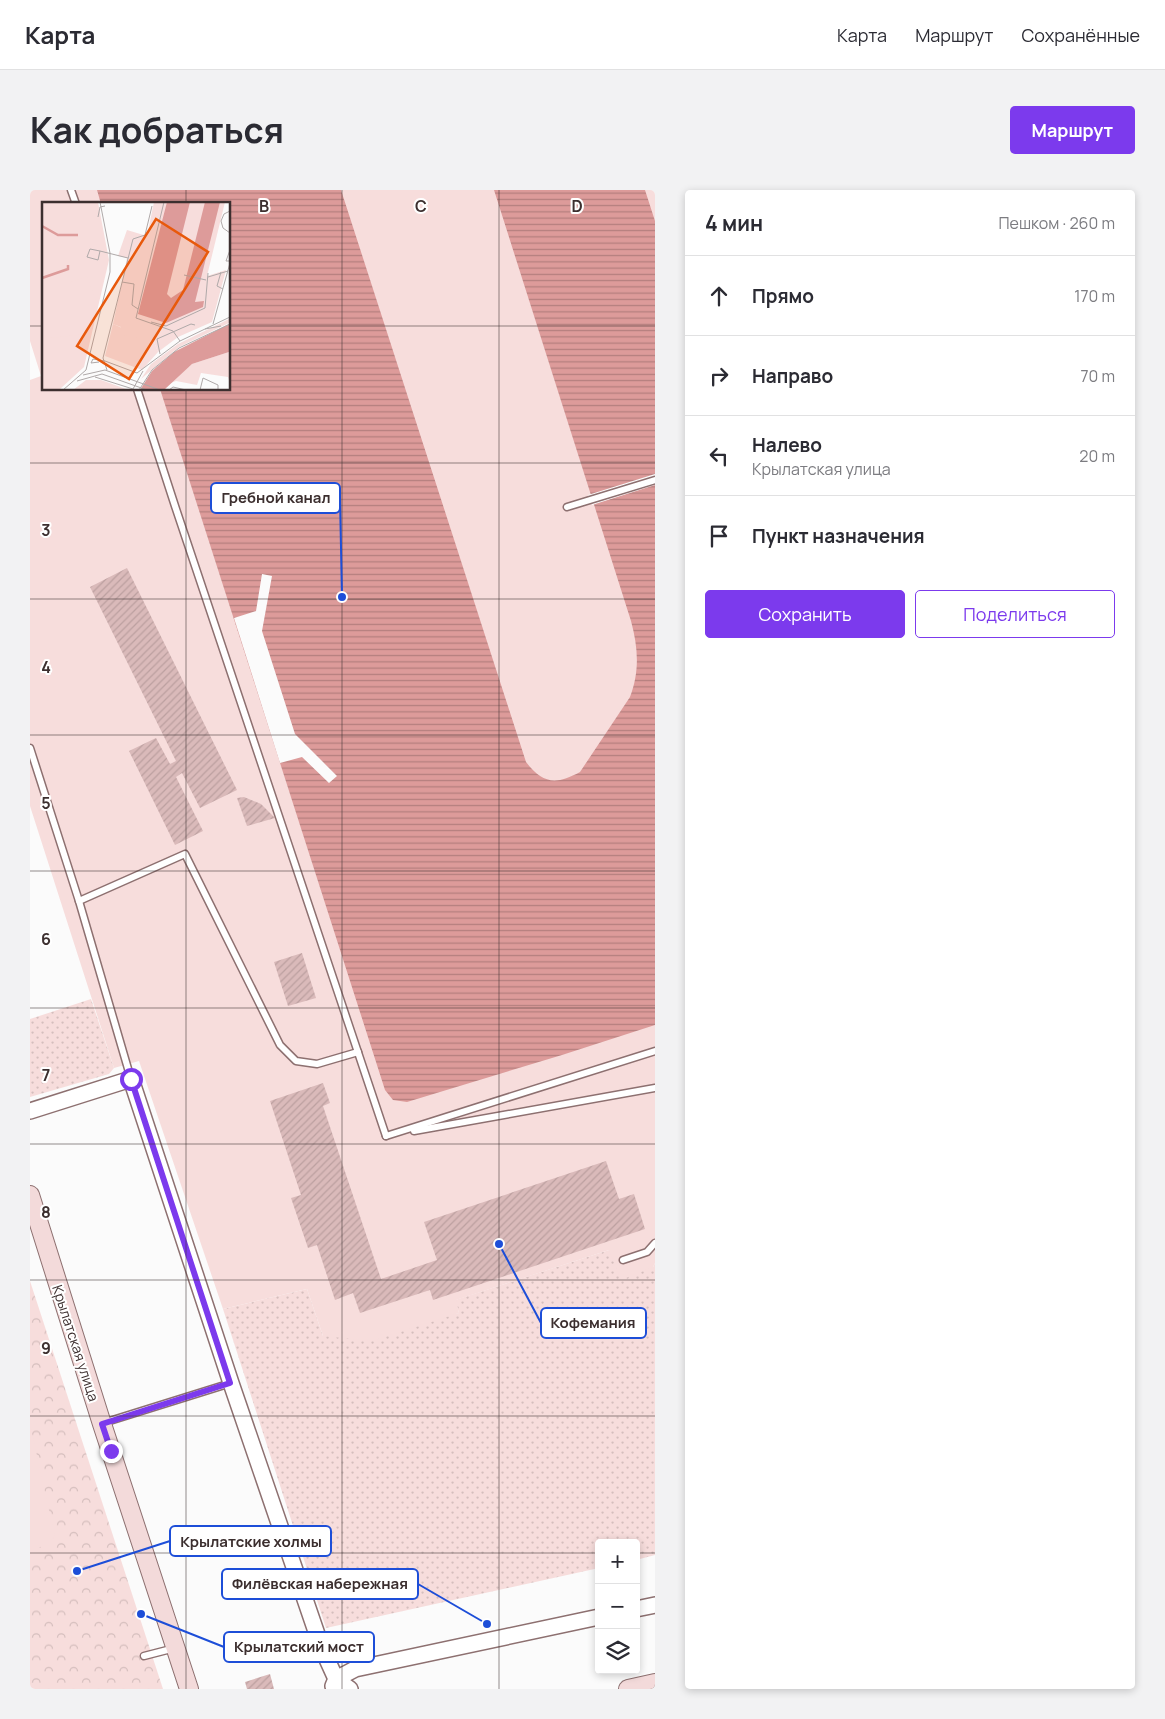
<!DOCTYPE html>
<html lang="ru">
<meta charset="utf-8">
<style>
body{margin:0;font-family:Manrope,sans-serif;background:#f2f2f3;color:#2b2b33}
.controls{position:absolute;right:15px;bottom:15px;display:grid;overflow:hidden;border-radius:5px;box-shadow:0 2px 8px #0003}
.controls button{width:45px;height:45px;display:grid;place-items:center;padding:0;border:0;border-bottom:1px solid #e1e1e2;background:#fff;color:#2b2b33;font:25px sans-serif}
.stop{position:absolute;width:15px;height:15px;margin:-11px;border:4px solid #7c3aed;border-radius:50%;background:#fff}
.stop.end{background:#7c3aed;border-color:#fff;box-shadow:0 1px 5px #0008}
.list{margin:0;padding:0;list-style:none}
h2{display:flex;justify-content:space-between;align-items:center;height:65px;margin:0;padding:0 20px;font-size:21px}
h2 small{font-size:16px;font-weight:400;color:#7c7c81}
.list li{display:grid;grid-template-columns:32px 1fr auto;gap:15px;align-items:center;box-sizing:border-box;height:80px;padding:0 20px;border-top:1px solid #e1e1e2}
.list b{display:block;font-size:19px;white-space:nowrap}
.list p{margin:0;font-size:16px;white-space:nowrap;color:#7c7c81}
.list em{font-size:16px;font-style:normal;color:#7c7c81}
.actions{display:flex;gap:10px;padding:15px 20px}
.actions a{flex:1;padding:11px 0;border:1px solid #7c3aed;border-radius:5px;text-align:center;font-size:18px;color:#7c3aed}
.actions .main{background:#7c3aed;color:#fff}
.icon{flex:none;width:28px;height:28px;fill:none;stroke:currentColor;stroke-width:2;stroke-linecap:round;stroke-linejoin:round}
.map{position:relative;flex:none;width:625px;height:1499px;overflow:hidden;border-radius:5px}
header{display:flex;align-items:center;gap:30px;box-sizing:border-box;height:70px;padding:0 25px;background:#fff;border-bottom:1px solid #e1e1e2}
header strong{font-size:24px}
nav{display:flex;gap:28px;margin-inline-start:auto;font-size:18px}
.intro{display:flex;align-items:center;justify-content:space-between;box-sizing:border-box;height:120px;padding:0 30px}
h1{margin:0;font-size:35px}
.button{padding:12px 22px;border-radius:5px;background:#7c3aed;color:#fff;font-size:18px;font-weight:700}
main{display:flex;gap:30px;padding:0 30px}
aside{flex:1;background:#fff;border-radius:5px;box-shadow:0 2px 8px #0003}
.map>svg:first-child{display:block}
.grass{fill:url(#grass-dots)}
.park{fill:url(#park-crowns)}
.pitch{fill:#f7dddc;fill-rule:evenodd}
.water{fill:url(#water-rules)}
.pier{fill:#fbfbfb}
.building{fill:url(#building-hatch)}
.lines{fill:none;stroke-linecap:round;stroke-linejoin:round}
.service-casing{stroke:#8d7070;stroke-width:9}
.tertiary-casing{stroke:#8d7070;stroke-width:18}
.secondary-casing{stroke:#8d7070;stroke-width:20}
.service{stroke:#fff;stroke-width:6}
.tertiary{stroke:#fff;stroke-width:15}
.secondary{stroke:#f3dada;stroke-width:18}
.route{stroke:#7c3aed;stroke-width:6}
.grid{fill:none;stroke:#3c2f2f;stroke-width:1;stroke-opacity:0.55}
.labels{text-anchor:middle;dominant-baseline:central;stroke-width:4;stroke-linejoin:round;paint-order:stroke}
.street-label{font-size:14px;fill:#3c2f2f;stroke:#fff}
.inset-river{fill:none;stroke:#dd9b9a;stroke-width:2.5}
.inset-road{fill:none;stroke:#afa9a9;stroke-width:1}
.view{fill:#e8590c;fill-opacity:0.15;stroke:#e8590c;stroke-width:2.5}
.inset-edge{fill:none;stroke:#3c2f2f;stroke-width:2.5}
.grid-label{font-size:16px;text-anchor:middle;font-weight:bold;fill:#3c2f2f;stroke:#fff;stroke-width:4;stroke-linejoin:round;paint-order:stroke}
.leader{fill:none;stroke:#1d4ed8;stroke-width:2}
.callout-dot{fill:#1d4ed8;stroke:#fff;stroke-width:2}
.callout{fill:#fff;stroke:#1d4ed8;stroke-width:2}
.callout-label{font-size:15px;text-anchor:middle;font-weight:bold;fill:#3c2f2f}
</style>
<header>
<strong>Карта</strong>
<nav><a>Карта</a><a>Маршрут</a><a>Сохранённые</a></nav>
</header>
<div class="intro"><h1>Как добраться</h1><a class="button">Маршрут</a></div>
<main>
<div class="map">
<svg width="625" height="1499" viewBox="0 0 625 1499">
<defs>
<pattern id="grass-dots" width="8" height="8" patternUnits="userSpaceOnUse" patternTransform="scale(1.25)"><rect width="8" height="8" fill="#f7dddc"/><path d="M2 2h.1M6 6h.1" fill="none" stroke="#d5bebd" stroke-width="1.8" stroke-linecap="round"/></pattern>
<pattern id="park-crowns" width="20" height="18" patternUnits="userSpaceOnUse" patternTransform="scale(1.25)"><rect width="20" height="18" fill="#f7dddc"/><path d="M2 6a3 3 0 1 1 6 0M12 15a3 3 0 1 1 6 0" fill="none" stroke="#d5bebd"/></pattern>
<pattern id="water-rules" width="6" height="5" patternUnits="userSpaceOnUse" patternTransform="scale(1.25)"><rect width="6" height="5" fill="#dd9b9a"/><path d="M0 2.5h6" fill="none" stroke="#b47f7e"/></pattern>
<pattern id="building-hatch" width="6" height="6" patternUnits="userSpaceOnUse" patternTransform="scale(1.25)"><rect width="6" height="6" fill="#dababa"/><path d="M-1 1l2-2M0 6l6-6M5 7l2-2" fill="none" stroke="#bca0a0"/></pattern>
</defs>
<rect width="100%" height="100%" fill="#fbfbfb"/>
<g class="grass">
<path d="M61 809 84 878 79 884 0 907V829Z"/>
<path d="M579 1060 623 1077 625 1073V1365L606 1370V1353H569V1378L296 1438 193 1119 277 1099 293 1146 429 1123 425 1110Z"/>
</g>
<path class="park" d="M0 1091 133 1499H0Z"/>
<g class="pitch">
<path d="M0 0H625V1073L623 1077 591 1090 579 1060 426 1110 429 1123 342 1151 293 1146 277 1099 193 1119 109 871 84 878 0 616V190L11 186 0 151ZM14 14H199V199H14Z"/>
<path d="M0 1234 25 1347 0 1364Z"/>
</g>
<path class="water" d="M67 0H311L496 572C513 594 526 595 550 582L600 507C610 481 608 457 601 431L464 0H615L625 31V835L532 865 377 912 363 910 355 900 130 199H199V14H71Z"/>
<g class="pier">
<path d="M625 284V295L562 315 558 305Z"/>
<path d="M232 384 242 386 232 441 265 544 307 586 299 593 272 567 250 573 204 428 226 421Z"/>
</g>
<g class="building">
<path d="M97 378 207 600 170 618 152 583 146 587 173 641 145 655 99 561 126 548 140 574 146 571 60 397Z"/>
<path d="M214 607 231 614 245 628 217 636 207 608Z"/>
<path d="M272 763 286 808 258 816 244 772Z"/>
<path d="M293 893 300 913 293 916 351 1089 407 1070 394 1032 576 971 589 1009 604 1004 615 1039 403 1110 400 1100 330 1123 323 1103 305 1110 287 1055 278 1058 261 1008 271 1005 240 911Z"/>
<path d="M240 1484 244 1499H217L215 1492Z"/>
</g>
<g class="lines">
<g class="service-casing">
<g id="service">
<path d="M41 0 46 14"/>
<path d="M107 199 145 316 356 946"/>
<path d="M537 317 625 290"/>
<path d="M0 558 49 711 101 889"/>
<path d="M49 711 155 664 250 855 266 871 287 874 328 862"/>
<path d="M384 941 625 898"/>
<path d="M356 946 625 861"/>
<path d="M593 1070 617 1062 625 1053"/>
<path d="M73 1233 201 1193"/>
<path d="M114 1466 145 1458"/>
</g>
</g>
<g class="tertiary-casing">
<g id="tertiary">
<path d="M0 921 101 889 201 1193 291 1456 306 1489 320 1499"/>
<path d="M606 1419 625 1415"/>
<path d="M303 1496 306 1489 325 1479 569 1427"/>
</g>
</g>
<g class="secondary-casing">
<g id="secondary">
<path d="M0 1005 72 1234 159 1499"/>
<path d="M598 1499 625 1493"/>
</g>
</g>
<use href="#service" class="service"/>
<use href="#tertiary" class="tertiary"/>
<use href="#secondary" class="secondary"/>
</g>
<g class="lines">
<path class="route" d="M81 1261 72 1234 200 1193 101 889"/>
</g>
<path class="grid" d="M156 0V14M312 0V1499M469 0V1499M0 136H14M199 136H625M156 199V1499M0 273H625M0 409H625M0 545H625M0 681H625M0 818H625M0 954H625M0 1090H625M0 1226H625M0 1363H569M606 1363H625"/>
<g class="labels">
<g class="street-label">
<text transform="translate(46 1153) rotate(72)">Крылатская улица</text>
</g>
</g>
<g transform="translate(12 12)">
<rect width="188" height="188" fill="#fbfbfb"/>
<path d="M187 117V121L137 145 99 177 109 162 136 142ZM71 122 112 140 116 150 100 168 63 154Z" fill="#f7dddc"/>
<path d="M187 150V178L186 175 159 171 155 183 134 179 126 182 150 162Z" fill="#f7dddc"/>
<path d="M0 0H56L67 58 42 165 18 187H0ZM44 178H59L84 187 31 188Z" fill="#f7dddc"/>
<path d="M112 0H183L165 74 184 68 170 120 136 135 116 150 112 140 82 133 78 130 79 125 71 122 85 56 76 54 79 45 85 28 105 34ZM45 74 54 99 45 132 9 136 0 133V105L27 81ZM0 146H7L14 162 0 175Z" fill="#f7dddc"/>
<path d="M125 0H148L125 92 129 96 141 88 163 0H178L153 100 162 99 161 105 124 121 96 112ZM187 122V150L150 162 123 187 98 188 110 169 132 150Z" fill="#dd9b9a"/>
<path class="inset-river" d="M0 24 16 33H36M0 76 26 67V63"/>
<path class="inset-road" d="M188 9 182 12 179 19 181 26 188 31M56 15 58 5 63 4M188 48 184 59H188M58 49 48 47 45 55 56 58 58 49 86 56M179 70 175 84 181 87M142 73 164 78M166 75 186 69M80 80 92 82 90 103 96 107M94 116 122 0M94 116 131 129 138 139M109 120 124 124M171 122 188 61M124 124 163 106 166 71M163 127 179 124M118 152 115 137 149 122 153 123M57 160 49 161 51 157 63 159 95 171M65 168 61 156 91 37 103 33 110 4M95 171 138 139 188 115M41 173 63 168 118 188M53 175 91 187 101 169M35 179 60 172 105 188M21 188 44 168 68 70V51L58 0M97 188 110 168 137 146 188 122M127 188 131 185 144 188M158 188 161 176 176 183V188"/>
<path class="view" d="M114 17 166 50 87 177 35 144Z"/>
<rect width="188" height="188" class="inset-edge"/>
</g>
<g class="grid-label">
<text x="234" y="22">B</text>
<text x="391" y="22">C</text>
<text x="547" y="22">D</text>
<text x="16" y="346">3</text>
<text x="16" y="483">4</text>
<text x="16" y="619">5</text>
<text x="16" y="755">6</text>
<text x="16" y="891">7</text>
<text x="16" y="1028">8</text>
<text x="16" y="1164">9</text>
</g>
<path class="leader" d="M312 407L310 308M469 1054L511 1133M47 1381L140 1351M457 1434L388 1394M111 1424L194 1457"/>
<g class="callout-dot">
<circle cx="312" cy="407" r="5"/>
<circle cx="469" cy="1054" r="5"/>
<circle cx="47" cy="1381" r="5"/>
<circle cx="457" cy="1434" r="5"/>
<circle cx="111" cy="1424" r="5"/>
</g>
<g class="callout">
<rect x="181" y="293" width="129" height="30" rx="5"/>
<rect x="511" y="1118" width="105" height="30" rx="5"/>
<rect x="140" y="1336" width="161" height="30" rx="5"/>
<rect x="192" y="1379" width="196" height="30" rx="5"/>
<rect x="194" y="1442" width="150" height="30" rx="5"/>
</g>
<g class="callout-label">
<text x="246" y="313">Гребной канал</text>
<text x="563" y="1138">Кофемания</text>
<text x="221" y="1357">Крылатские холмы</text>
<text x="290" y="1399">Филёвская набережная</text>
<text x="269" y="1462">Крылатский мост</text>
</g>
</svg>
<div class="controls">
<button>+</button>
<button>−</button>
<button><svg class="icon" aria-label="layers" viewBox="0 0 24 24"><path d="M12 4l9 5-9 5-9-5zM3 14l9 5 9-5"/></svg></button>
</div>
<div class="stop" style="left:101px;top:889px"></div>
<div class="stop end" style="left:81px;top:1261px"></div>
</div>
<aside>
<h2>4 мин<small>Пешком · 260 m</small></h2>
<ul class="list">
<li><svg class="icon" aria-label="ahead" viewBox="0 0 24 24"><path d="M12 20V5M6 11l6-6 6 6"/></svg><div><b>Прямо</b></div><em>170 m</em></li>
<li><svg class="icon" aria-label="right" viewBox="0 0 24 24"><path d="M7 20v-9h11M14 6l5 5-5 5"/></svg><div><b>Направо</b></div><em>70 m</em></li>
<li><svg class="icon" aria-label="left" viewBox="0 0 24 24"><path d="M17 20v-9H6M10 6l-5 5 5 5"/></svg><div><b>Налево</b><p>Крылатская улица</p></div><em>20 m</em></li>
<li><svg class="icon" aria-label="arrive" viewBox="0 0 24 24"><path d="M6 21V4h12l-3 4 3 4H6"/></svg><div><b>Пункт назначения</b></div></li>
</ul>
<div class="actions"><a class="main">Сохранить</a><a>Поделиться</a></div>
</aside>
</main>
